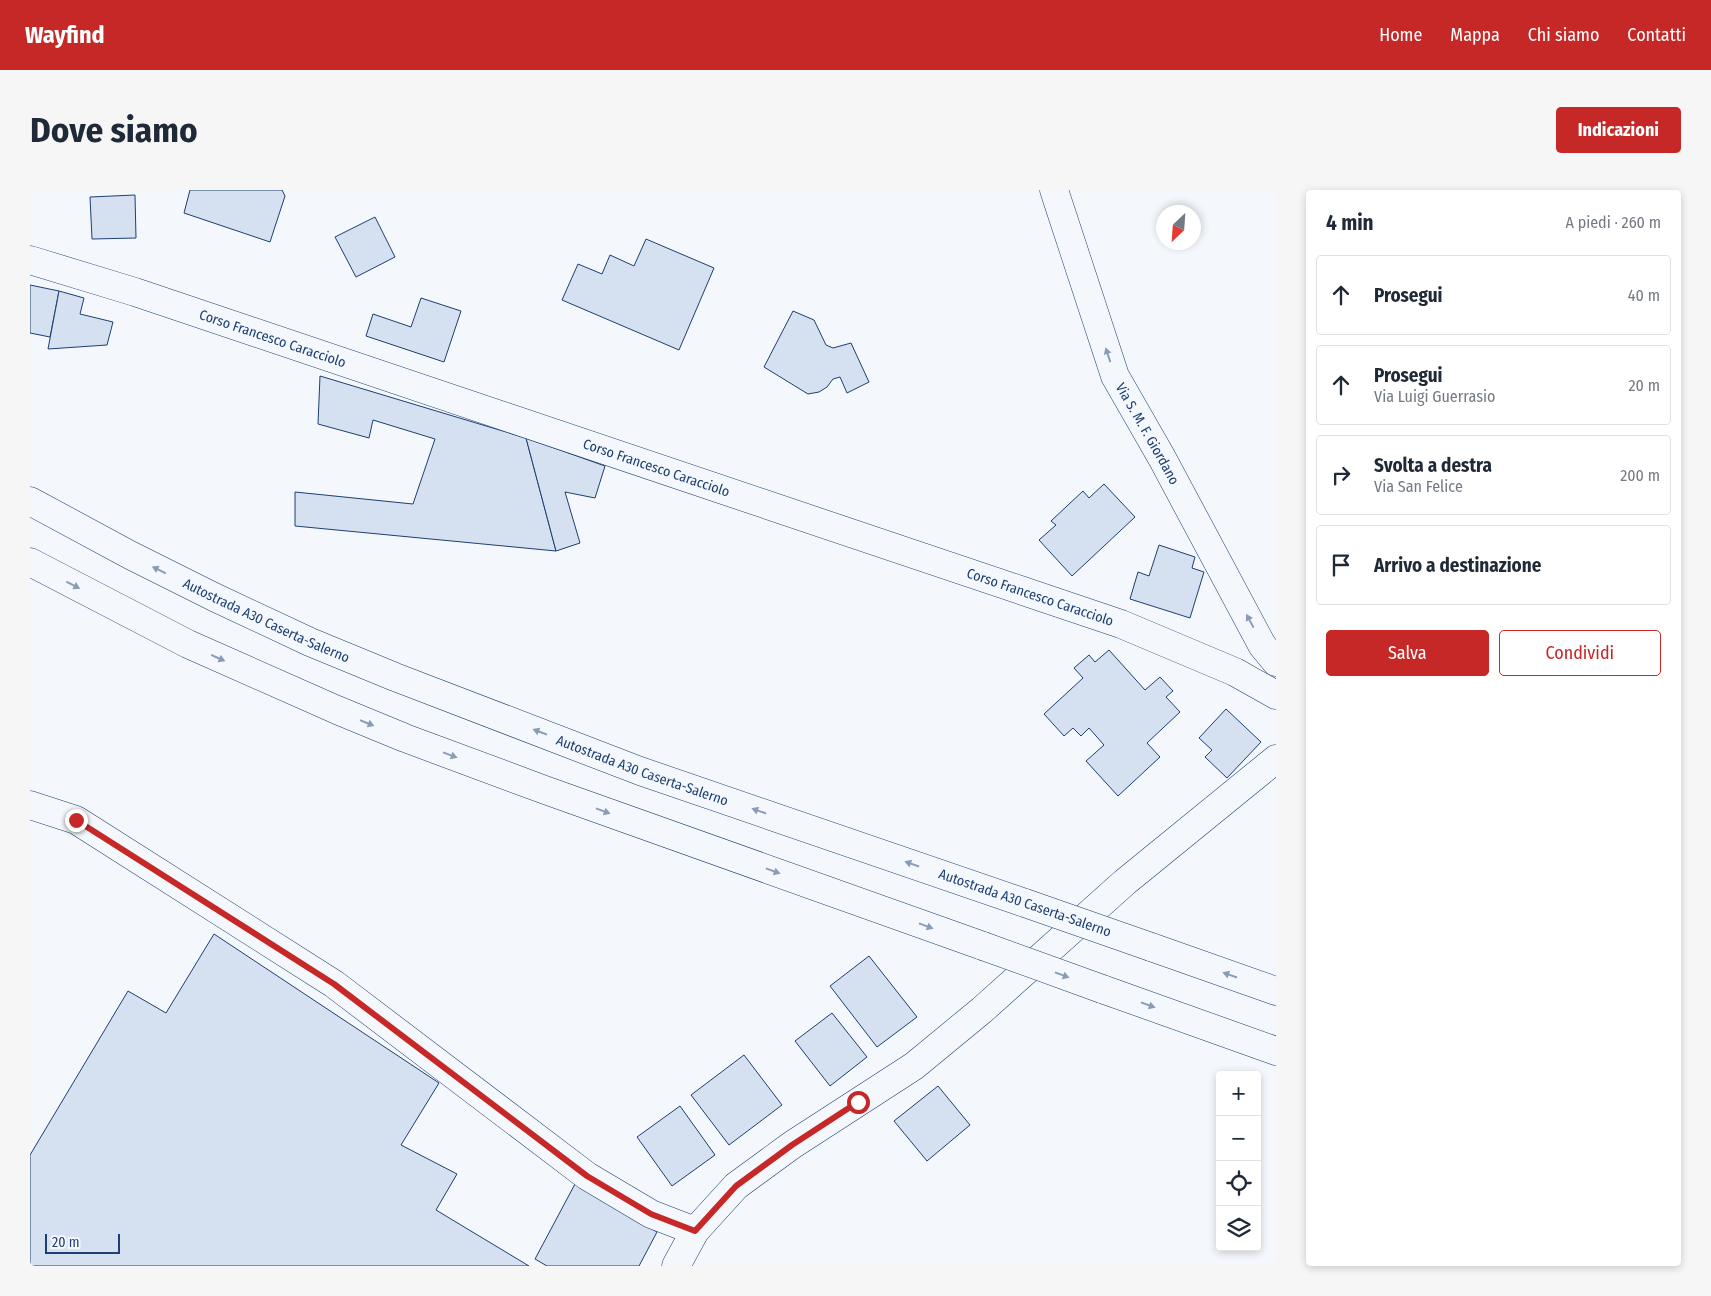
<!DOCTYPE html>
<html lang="it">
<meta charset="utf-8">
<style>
body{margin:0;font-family:"Fira Sans Condensed",sans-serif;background:#f6f6f7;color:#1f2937}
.controls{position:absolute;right:15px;bottom:15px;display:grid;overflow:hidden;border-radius:5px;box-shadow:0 2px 8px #0003}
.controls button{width:45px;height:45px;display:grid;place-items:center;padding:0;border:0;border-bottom:1px solid #e0e1e3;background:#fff;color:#1f2937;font:25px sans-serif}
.compass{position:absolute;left:1126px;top:15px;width:45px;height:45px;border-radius:50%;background:#fff;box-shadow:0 2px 8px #0003;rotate:205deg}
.scale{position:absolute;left:15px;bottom:12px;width:75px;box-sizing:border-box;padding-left:5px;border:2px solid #1d3f73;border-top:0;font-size:14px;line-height:18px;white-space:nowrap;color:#1d3f73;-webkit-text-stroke:4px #f4f7fb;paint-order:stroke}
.stop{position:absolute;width:15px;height:15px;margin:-11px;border:4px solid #c62828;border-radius:50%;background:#fff}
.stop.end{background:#c62828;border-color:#fff;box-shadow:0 1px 5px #0008}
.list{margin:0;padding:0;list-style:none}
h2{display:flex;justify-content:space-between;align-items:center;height:65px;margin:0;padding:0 20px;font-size:21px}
h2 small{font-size:16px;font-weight:400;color:#747a83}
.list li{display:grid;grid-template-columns:32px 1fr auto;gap:15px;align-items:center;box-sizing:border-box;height:80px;margin:0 10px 10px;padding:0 10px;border:1px solid #e0e1e3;border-radius:5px}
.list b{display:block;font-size:19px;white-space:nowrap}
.list p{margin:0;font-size:16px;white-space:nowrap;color:#747a83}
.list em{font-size:16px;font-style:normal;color:#747a83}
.actions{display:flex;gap:10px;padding:15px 20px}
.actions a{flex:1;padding:11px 0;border:1px solid #c62828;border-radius:5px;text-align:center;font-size:18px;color:#c62828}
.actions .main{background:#c62828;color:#fff}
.icon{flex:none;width:28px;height:28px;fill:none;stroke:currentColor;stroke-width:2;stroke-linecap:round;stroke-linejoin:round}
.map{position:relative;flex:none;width:1246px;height:1076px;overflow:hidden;border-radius:5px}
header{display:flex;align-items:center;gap:30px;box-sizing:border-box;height:70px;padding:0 25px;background:#c62828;color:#fff}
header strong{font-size:24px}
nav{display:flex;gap:28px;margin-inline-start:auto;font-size:18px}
.intro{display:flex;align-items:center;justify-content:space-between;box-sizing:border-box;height:120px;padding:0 30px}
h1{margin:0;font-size:35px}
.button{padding:12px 22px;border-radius:5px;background:#c62828;color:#fff;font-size:18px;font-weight:700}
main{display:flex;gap:30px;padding:0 30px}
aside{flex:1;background:#fff;border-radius:5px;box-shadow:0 2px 8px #0003}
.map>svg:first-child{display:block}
.building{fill:#d5e0f0;stroke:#1d3f73}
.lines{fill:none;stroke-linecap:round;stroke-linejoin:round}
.minor-casing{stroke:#1d3f73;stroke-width:29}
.highway-casing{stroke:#1d3f73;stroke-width:29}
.minor{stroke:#f4f7fb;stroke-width:28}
.highway{stroke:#f4f7fb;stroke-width:28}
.highway-bridge-casing{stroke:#1d3f73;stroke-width:29;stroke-linecap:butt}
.highway-bridge{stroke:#f4f7fb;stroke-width:28}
.oneway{fill:#889bb7}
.route{stroke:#c62828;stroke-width:6}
.labels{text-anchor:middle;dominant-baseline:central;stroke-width:4;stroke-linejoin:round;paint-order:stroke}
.street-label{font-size:14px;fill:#1d3f73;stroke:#f4f7fb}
</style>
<header>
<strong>Wayfind</strong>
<nav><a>Home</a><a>Mappa</a><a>Chi siamo</a><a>Contatti</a></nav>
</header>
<div class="intro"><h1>Dove siamo</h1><a class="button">Indicazioni</a></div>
<main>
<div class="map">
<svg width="1246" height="1076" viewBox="0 0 1246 1076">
<rect width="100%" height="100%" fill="#f4f7fb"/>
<g class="building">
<path d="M160 0H252L255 6 240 52 154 23Z"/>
<path d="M105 5 106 48 62 49 60 7Z"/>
<path d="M345 27 365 67 326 87 305 47Z"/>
<path d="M616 49 684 78 649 160 532 110 548 74 572 84 580 65 604 76Z"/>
<path d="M0 95 29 101 20 147 0 143Z"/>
<path d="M29 101 54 108 50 124 83 132 77 155 18 159Z"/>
<path d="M391 108 431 121 414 172 336 146 343 124 381 137Z"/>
<path d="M763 121 784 130 796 155 803 158 821 153 839 192 817 203 810 187 803 189 797 197 789 202 778 204 734 177Z"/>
<path d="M290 186 496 248 526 361 265 336V302L383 314 405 249 343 230 339 248 288 234Z"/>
<path d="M496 248 575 276 565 308 535 302 550 353 526 361Z"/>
<path d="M1074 294 1105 327 1042 386 1009 350 1026 335 1021 331 1053 301 1059 308Z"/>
<path d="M1129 355 1165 367 1162 378 1174 382 1160 428 1100 409 1108 382 1119 386Z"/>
<path d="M1079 460 1115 500 1130 487 1143 501 1136 507 1150 522 1117 553 1130 567 1088 606 1056 571 1074 555 1059 538 1051 546 1043 538 1034 546 1014 524 1053 488 1044 478 1059 465 1065 472Z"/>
<path d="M1196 519 1231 552 1197 588 1175 567 1182 560 1169 548Z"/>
<path d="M184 744 409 893 371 955 427 984 406 1020 499 1076H0V965L98 801 136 823Z"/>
<path d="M839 766 887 827 847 857 800 796Z"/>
<path d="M802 823 837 867 800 896 765 851Z"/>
<path d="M714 865 752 915 699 955 661 905Z"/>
<path d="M908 896 940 935 897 971 864 931Z"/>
<path d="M650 916 685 965 642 996 607 947Z"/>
<path d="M545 994 627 1042 609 1076H517L505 1069Z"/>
</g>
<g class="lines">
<g class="minor-casing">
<g id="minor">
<path id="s1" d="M1024 0 1085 186 1132 268 1232 455 1246 472"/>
<path id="s2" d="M0 70 105 102 1091 434 1205 482 1246 505"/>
<path d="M0 615 46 630 304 794 557 986 621 1024 665 1041"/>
<path d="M646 1076 665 1041 706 996 762 955 884 876 952 820 1095 692 1246 569"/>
</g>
</g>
<g class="highway-casing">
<g id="highway">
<path id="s3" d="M0 311 100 365 184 407 280 452 365 487 610 581 995 713"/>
<path d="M0 372 158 454 307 520 375 548 515 600 953 756"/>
<path d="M1121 757 1246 801"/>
<path d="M1072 799 1246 861"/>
</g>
</g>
<use href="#minor" class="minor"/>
<use href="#highway" class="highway"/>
<g class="highway-bridge-casing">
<g id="highway-bridge">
<path d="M995 713 1121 757"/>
<path d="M953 756 1072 799"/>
</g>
</g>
<use href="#highway-bridge" class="highway-bridge"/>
</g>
<defs><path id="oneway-solid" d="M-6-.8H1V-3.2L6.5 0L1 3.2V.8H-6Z" transform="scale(1.25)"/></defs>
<g class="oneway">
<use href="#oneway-solid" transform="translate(1078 165) rotate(-108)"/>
<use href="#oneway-solid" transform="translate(129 380) rotate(-154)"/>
<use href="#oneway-solid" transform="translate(43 395) rotate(27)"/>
<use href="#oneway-solid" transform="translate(1220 431) rotate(-118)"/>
<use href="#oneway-solid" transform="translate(188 468) rotate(24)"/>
<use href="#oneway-solid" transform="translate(337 533) rotate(22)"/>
<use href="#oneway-solid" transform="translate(510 542) rotate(-159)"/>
<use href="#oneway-solid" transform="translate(420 565) rotate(20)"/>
<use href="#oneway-solid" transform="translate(573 621) rotate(20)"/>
<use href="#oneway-solid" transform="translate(729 621) rotate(-161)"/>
<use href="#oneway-solid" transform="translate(882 674) rotate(-161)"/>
<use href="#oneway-solid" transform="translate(743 681) rotate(20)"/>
<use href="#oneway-solid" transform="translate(896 736) rotate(20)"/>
<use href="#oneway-solid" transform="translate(1032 785) rotate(20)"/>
<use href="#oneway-solid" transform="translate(1200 785) rotate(-161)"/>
<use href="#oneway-solid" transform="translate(1118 815) rotate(20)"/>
</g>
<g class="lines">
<path class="route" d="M46 630 304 794 557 986 621 1024 665 1041 706 996 762 955 828 912"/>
</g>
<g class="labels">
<g class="street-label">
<text stroke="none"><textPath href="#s2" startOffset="255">Corso Francesco Caracciolo</textPath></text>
<text stroke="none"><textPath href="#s1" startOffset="262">Via S. M. F. Giordano</textPath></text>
<text stroke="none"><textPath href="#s2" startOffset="660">Corso Francesco Caracciolo</textPath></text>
<text stroke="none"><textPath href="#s2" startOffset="1065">Corso Francesco Caracciolo</textPath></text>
<text stroke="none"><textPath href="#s3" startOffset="265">Autostrada A30 Caserta-Salerno</textPath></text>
<text stroke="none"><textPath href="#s3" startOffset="670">Autostrada A30 Caserta-Salerno</textPath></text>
<text transform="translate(995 713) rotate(19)">Autostrada A30 Caserta-Salerno</text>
</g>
</g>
</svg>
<div class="controls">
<button>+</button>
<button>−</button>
<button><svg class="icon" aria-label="locate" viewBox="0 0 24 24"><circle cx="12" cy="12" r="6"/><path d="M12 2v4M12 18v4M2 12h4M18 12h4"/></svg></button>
<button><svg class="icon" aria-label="layers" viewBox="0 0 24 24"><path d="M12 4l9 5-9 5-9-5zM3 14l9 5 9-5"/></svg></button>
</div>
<svg class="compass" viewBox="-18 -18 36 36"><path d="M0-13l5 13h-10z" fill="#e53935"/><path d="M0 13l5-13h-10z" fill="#747a83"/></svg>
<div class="scale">20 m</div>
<div class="stop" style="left:828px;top:912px"></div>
<div class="stop end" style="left:46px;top:630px"></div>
</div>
<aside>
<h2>4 min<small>A piedi · 260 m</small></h2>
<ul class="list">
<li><svg class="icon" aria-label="ahead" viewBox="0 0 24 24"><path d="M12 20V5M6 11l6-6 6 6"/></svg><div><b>Prosegui</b></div><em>40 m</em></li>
<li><svg class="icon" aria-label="ahead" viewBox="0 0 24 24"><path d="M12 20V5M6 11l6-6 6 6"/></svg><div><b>Prosegui</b><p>Via Luigi Guerrasio</p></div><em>20 m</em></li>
<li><svg class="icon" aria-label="right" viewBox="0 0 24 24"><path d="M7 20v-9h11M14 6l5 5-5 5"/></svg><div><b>Svolta a destra</b><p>Via San Felice</p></div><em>200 m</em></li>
<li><svg class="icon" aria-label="arrive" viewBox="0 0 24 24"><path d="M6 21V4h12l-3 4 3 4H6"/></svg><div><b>Arrivo a destinazione</b></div></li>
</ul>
<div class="actions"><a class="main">Salva</a><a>Condividi</a></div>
</aside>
</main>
